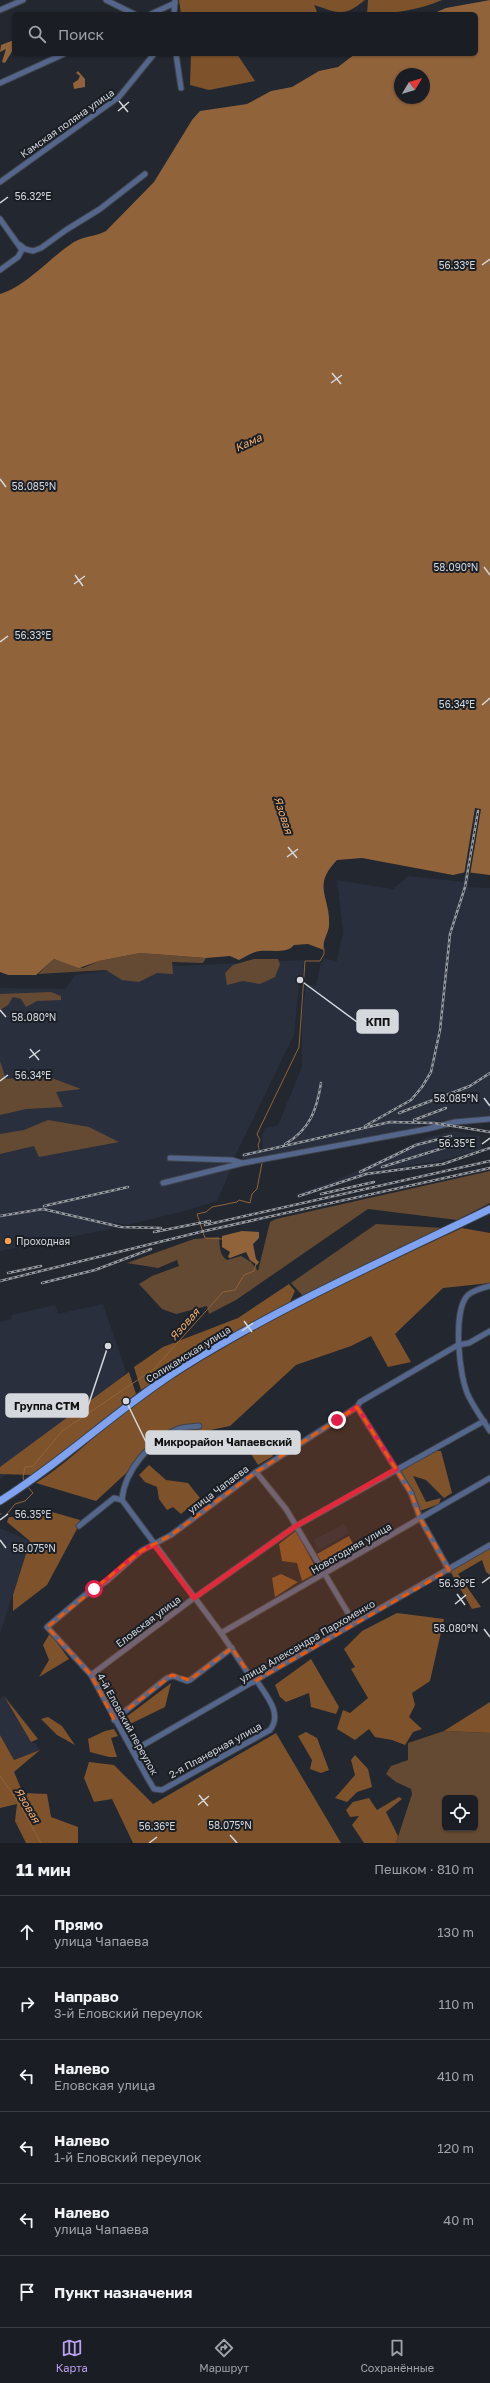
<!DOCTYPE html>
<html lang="ru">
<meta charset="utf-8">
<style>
body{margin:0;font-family:"Golos Text",sans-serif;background:#23262b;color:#f1f3f6}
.controls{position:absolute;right:12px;bottom:12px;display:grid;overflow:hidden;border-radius:6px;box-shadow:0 1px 3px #0004}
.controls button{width:36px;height:36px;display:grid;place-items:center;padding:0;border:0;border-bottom:1px solid #383b41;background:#1a1d23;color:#f1f3f6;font:20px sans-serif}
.compass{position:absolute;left:394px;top:68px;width:36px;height:36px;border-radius:50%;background:#1a1d23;box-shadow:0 1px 3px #0004;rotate:52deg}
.stop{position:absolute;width:12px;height:12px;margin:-9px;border:3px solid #e11d48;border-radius:50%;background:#fff}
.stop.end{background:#e11d48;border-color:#fff;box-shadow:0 1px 4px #0008}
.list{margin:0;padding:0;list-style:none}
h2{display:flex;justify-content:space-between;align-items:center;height:52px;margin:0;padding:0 16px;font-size:17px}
h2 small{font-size:13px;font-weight:400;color:#9fa2a6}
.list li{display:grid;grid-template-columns:26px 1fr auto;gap:12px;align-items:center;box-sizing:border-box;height:72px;padding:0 16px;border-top:1px solid #383b41}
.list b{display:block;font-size:15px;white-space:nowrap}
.list p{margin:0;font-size:13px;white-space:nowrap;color:#9fa2a6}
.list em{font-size:13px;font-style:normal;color:#9fa2a6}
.icon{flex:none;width:22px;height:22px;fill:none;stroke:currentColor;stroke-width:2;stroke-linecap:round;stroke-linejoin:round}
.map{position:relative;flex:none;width:490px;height:1843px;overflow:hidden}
.search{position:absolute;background:#1a1d23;box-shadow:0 1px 3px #0004;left:12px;right:12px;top:12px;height:44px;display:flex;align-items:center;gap:10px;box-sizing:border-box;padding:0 14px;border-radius:6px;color:#9fa2a6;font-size:15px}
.sheet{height:484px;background:#1a1d23}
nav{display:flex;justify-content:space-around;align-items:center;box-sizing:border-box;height:56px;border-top:1px solid #383b41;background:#1a1d23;font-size:11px;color:#9fa2a6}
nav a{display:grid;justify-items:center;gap:2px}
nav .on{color:#bca0f2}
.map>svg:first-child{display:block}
.built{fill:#292f3d}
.green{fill:#654a33;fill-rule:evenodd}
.forest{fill:#7e532b}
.water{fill:#90633b;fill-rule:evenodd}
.pier{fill:#23272f}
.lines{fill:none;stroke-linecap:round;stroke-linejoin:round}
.stream{stroke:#90633b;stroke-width:1}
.minor-casing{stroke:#3f434b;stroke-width:7}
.major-casing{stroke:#3f434b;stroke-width:9}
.minor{stroke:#54668b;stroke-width:5}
.major{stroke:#7fa3f0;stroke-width:7}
.rail-casing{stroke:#989ca2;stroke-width:2.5}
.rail{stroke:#1a1e25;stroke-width:1;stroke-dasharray:3;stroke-linecap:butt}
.route{stroke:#e11d48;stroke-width:5}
.marked{fill:#e8590c;fill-opacity:0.2;stroke:#e8590c;stroke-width:3;stroke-dasharray:8 5;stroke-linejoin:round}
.ticks{fill:none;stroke:#d5d8dd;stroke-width:1.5}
.poi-dot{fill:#f9a04c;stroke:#1a1e25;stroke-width:1.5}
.labels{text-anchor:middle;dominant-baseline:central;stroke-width:4;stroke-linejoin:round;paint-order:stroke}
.street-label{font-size:10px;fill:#d5d8dd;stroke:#1a1e25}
.poi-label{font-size:10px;fill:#d5d8dd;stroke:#1a1e25;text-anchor:start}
.water-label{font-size:11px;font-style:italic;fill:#f3af73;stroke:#1a1e25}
.ticks-label{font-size:10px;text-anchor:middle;fill:#d5d8dd;stroke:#1a1e25;stroke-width:4;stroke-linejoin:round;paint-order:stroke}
.leader{fill:none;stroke:#d5d8dd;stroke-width:1.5}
.callout-dot{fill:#d5d8dd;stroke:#1a1e25;stroke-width:1.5}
.callout{fill:#d5d8dd;stroke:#d5d8dd;stroke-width:1.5}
.callout-label{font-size:11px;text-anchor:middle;font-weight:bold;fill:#111}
</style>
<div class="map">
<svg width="490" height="1843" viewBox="0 0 490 1843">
<rect width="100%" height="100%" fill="#23272f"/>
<g class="built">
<path d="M475 808 481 809 468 887 490 888V1116L437 1121 421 1120 420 1127 242 1160 241 1153 263 1149 262 1138 265 1128 278 1125 302 1067V1016L306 984 316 986 321 963 325 959 337 961 343 932 337 880 393 889 408 876 463 882Z"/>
<path d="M304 960 302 984H299L294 1035 234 1158 231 1169 217 1201 184 1211 127 1225 113 1222 111 1229 0 1251V988L65 989 75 975 168 962 177 966Z"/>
<path d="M454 1131 480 1136 482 1150 436 1162 377 1170 371 1172 372 1174 297 1198 296 1194 337 1180 425 1138Z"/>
<path d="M103 1304 126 1372 60 1440 0 1479V1322L12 1319V1315L55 1305 58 1314Z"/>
<path d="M344 1524 349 1533 319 1550 313 1540Z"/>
<path d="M0 1528 30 1541 0 1634Z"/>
<path d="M4 1696 31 1742 35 1743 40 1750 14 1760 0 1735V1698Z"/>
</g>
<g class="green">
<path d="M140 953 206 958 203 963 172 962 173 974 157 973 139 982 122 980 106 970 38 974 54 959 83 968 99 961Z"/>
<path d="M254 959H278L280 964 275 977 260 984 243 981 227 985 225 973 233 965Z"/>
<path d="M51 992 61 996V1000L37 1001 26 1007 21 999 13 997 8 1005 0 1010V994Z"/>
<path d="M0 1061 6 1079 44 1075 81 1089 56 1092 63 1107 26 1109 0 1115Z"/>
<path d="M48 1120 89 1127 119 1142 39 1157 34 1146 0 1154V1134L24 1130Z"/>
<path d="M490 1171V1203L457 1220 368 1209 236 1300 209 1314 207 1306 176 1314 162 1309 139 1284 152 1276 179 1266 177 1260 158 1268 127 1263 194 1239 219 1237C220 1246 219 1255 227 1260L241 1256 251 1262 258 1271 270 1222 276 1219Z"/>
<path d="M376 1224 443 1228 303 1296 291 1283Z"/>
<path d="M444 1731 490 1733V1843H396L412 1794 411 1789 396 1782 386 1774 391 1766 408 1760V1743ZM445 1798H475V1828H445Z"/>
</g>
<g class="forest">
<path d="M179 0H365C343 18 339 13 314 5L318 14H181Z"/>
<path d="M368 0H442C419 10 392 14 367 14Z"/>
<path d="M191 54H237L255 81 209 90 190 85Z"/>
<path d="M462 1228 490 1233V1283L443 1288 395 1334 411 1362 388 1367 371 1336 351 1346 296 1365 230 1426 162 1440 96 1501 36 1483C75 1458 106 1423 145 1397 243 1330 354 1278 462 1228Z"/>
<path d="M289 1284 295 1291 289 1304 199 1352 141 1390 134 1367 163 1347 238 1318Z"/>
<path d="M129 1372 136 1394 48 1464 32 1475 0 1474V1467Z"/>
<path d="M261 1435 273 1456 258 1465 246 1446Z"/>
<path d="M437 1451H441L452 1493 444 1498 426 1480 413 1476 426 1502 441 1498 439 1504 420 1511 399 1470Z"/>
<path d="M149 1465 166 1480 188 1483 200 1498 181 1514 173 1507 167 1510 159 1499 157 1487 145 1482 139 1475Z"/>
<path d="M52 1512 80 1520 78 1527 47 1585 13 1611V1595L30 1541 7 1522 9 1517H17L18 1520H30Z"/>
<path d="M296 1531 318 1572 302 1581 297 1563 282 1561 279 1544Z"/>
<path d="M349 1536 355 1548 324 1566 317 1554Z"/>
<path d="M490 1547V1575L486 1572 482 1560 458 1574 481 1607 472 1609 450 1571Z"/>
<path d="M281 1574 298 1582 275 1597 272 1578Z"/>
<path d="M397 1613 444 1619 430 1681 412 1693 415 1705 409 1717 422 1729 413 1732 405 1745 392 1740 375 1737 369 1729 355 1740 337 1729 343 1710 350 1713 368 1698 351 1669 355 1667 344 1649 362 1631Z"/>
<path d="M50 1633 69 1659 39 1677 49 1660 43 1645Z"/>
<path d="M311 1659 339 1707 336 1714 311 1707 309 1693 286 1702 280 1697 275 1685Z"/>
<path d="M171 1683 165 1707 124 1727 121 1721Z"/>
<path d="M4 1696 38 1739 31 1742Z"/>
<path d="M490 1702V1733L444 1731Z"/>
<path d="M48 1717 62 1726 75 1745 57 1735 41 1719Z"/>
<path d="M114 1729 118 1736 111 1738 117 1757H109L90 1752 88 1739 105 1731Z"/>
<path d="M306 1732 317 1738 329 1770 321 1773 310 1769 312 1760 298 1736Z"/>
<path d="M276 1733 341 1843H133L112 1799 94 1802 84 1778 89 1762 114 1765 153 1804Z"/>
<path d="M0 1735 14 1760 40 1750 14 1772 23 1793 47 1794 51 1817 78 1827V1843H26L15 1821 17 1804 0 1808Z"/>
<path d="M355 1755 368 1769 372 1787 357 1792 347 1802 335 1798 355 1775 351 1760Z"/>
<path d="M399 1797 402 1799 386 1812 398 1836 396 1843H364L352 1825 359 1816 350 1817 346 1810 353 1802 369 1798 377 1810Z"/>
</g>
<g class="water">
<path d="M490 0V875L466 872 453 875 362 858 337 860C311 887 331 896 329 926 328 935 322 940 324 950L308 944 294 945C287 954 270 950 260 951 252 952 246 957 239 960L230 956 206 958 140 953 99 961 79 968 54 959 36 975H8L0 972V294C25 287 50 258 71 244 81 236 95 237 106 231L154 182 192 120 200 111 247 104 271 91 292 87 319 71 338 67 355 54H476V14H432L446 8ZM400 74H424V98H400Z"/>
<path d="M14 40V48L5 63 2 62 6 49 0 52 1 45Z"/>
<path d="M78 71 85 79V87L74 89 73 83 78 80 80 76 76 73Z"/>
<path d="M242 1231 259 1232V1238L253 1244 256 1259 259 1262 257 1265 250 1260 246 1252 230 1258 228 1257 230 1252 222 1247V1236Z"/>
</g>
<path class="pier" d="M475 808 481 809 470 875H464Z"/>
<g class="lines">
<g class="stream">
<path d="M259 1149 258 1145 260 1140 257 1134 299 1047 305 961H320L324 954V949"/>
<path d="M223 1239 205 1238 197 1214 206 1212 212 1207 237 1202 239 1200 250 1203 252 1194 257 1189 262 1163"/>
<path d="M24 1482 23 1477 25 1467 33 1466 62 1431 154 1369 223 1292 235 1290 244 1275 254 1271 256 1264"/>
<path d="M0 1514H1"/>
<path d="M6 1515 15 1504 25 1501 33 1493 27 1486"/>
<path d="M0 1776 19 1803 41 1843"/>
</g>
<g class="minor-casing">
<g id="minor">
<path d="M106 0 134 14"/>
<path d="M0 10 23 0"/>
<path d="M151 14 175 3"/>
<path d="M174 14 175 1"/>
<path d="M176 54 181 88"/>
<path d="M0 83 64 54"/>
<path d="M0 182 119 97 154 54"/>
<path d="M0 219 22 250 18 257 0 270"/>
<path d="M20 245 25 249 33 251 41 248 66 230 100 209 145 174"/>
<path d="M170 1158 232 1160 242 1163"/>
<path d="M163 1183 243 1163 427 1129 455 1122 490 1119"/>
<path d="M490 1286C482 1288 474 1290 468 1295 452 1310 459 1379 469 1397 475 1409 483 1420 490 1431"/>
<path d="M357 1407 411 1493 420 1518 449 1570"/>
<path d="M256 1472 286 1509 354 1623"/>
<path d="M122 1500 221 1633 254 1682"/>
<path d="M122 1500C124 1471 151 1440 178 1429 184 1427 193 1427 199 1426"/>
<path d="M79 1526 114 1498 122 1500"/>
<path d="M221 1633 490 1478"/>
<path d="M91 1675 194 1598 296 1526 484 1421"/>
<path d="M257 1681C266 1696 283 1713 270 1730L162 1790 154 1789 148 1779 91 1675 47 1627 85 1595 107 1581 141 1551 171 1535 256 1472 357 1407 360 1402 458 1345 469 1343 490 1331"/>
<path d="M114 1720 167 1678 173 1676 187 1681 190 1680 232 1648"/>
<path d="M133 1751 490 1545"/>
</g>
</g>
<g class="major-casing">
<path id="major" d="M0 1501C64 1461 119 1407 183 1367 281 1306 387 1259 490 1209"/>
</g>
<use href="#minor" class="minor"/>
<use href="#major" class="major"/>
<g class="rail-casing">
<g id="rail">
<path d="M399 1113 470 1086 490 1073"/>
<path d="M414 1120 446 1108"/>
<path d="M365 1126 411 1100 422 1087 431 1072 440 1030 450 934 465 887 478 811"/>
<path d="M285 1144C310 1130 317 1109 321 1083"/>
<path d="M244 1155 390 1122 434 1123 490 1132"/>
<path d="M382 1167 453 1145"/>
<path d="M360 1172 416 1145 451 1136"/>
<path d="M321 1194 374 1182"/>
<path d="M299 1196 366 1174 443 1164 490 1148"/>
<path d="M44 1206 128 1187"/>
<path d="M0 1216 43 1209 121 1227 161 1228"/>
<path d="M205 1225 490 1161"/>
<path d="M154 1232 210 1221"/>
<path d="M8 1273 41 1266"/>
<path d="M0 1281 200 1232 490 1168"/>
<path d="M42 1283 95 1270 151 1249"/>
</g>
</g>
<use href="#rail" class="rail"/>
</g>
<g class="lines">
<path class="route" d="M94 1589C115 1576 130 1554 154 1545L194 1598 296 1526 396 1469 357 1407 337 1420"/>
</g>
<path class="marked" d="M357 1407 411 1493 420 1518 449 1570 254 1682 232 1648 190 1680 172 1675 114 1720 91 1675 47 1627 141 1551 171 1535 256 1472Z"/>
<path class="ticks" d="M119 101 128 112M118 111 129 102M0 203 8 197M482 265 490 259M332 373 341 384M331 383 342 375M0 479 6 487M484 567 490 575M75 575 83 586M74 584 85 576M0 642 8 636M482 705 490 698M288 847 297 858M287 857 298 849M0 1010 6 1017M30 1049 39 1060M29 1058 40 1050M0 1081 8 1075M484 1098 490 1106M482 1144 490 1138M244 1321 252 1332M242 1331 253 1323M0 1520 8 1514M0 1540 6 1548M482 1583 490 1577M457 1594 465 1605M455 1604 466 1595M484 1629 490 1637M199 1795 208 1806M198 1805 209 1796M230 1835 237 1843M149 1843 157 1837"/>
<circle class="poi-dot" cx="8" cy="1241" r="4"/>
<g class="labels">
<g class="street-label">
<text transform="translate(67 123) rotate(-35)">Камская поляна улица</text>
<text transform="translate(188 1354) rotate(-32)">Соликамская улица</text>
<text transform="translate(218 1489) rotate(-37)">улица Чапаева</text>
<text transform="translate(351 1548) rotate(-30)">Новогодняя улица</text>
<text transform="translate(148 1621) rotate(-37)">Еловская улица</text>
<text transform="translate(307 1641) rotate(-30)">улица Александра Пархоменко</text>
<text transform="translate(128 1724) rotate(61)">4-й Еловский переулок</text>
<text transform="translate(215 1750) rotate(-29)">2-я Планерная улица</text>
</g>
<g class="poi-label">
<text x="16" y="1241">Проходная</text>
</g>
<g class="water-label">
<text transform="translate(248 442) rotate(-25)">Кама</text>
<text transform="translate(284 815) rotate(72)">Язовая</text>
<text transform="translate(184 1324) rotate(-48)">Язовая</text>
<text transform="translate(28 1805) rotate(59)">Язовая</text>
</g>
</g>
<g class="ticks-label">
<text x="33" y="200">56.32°E</text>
<text x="457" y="269">56.33°E</text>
<text x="34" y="490">58.085°N</text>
<text x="456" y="571">58.090°N</text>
<text x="33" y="639">56.33°E</text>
<text x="457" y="708">56.34°E</text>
<text x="34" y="1021">58.080°N</text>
<text x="33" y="1079">56.34°E</text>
<text x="456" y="1102">58.085°N</text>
<text x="457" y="1147">56.35°E</text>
<text x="33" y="1518">56.35°E</text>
<text x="34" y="1552">58.075°N</text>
<text x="457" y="1587">56.36°E</text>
<text x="456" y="1632">58.080°N</text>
<text x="230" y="1829">58.075°N</text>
<text x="157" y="1830">56.36°E</text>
</g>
<path class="leader" d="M300 980L357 1022M108 1346L88 1406M126 1401L146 1442"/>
<g class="callout-dot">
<circle cx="300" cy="980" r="4"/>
<circle cx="108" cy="1346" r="4"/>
<circle cx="126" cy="1401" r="4"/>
</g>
<g class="callout">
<rect x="357" y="1010" width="41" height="23" rx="4"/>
<rect x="6" y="1394" width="82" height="23" rx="4"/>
<rect x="146" y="1431" width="154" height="23" rx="4"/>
</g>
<g class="callout-label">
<text x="378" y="1026">КПП</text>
<text x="47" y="1410">Группа СТМ</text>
<text x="223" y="1446">Микрорайон Чапаевский</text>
</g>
</svg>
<div class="controls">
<button><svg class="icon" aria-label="locate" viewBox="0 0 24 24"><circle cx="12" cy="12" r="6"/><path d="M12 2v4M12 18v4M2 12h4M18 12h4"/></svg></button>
</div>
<svg class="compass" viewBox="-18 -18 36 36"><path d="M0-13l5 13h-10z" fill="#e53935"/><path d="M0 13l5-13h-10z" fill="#9fa2a6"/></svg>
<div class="stop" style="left:94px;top:1589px"></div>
<div class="stop end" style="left:337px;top:1420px"></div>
<div class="search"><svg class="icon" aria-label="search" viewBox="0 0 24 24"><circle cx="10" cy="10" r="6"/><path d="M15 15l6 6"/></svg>Поиск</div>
</div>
<section class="sheet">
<h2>11 мин<small>Пешком · 810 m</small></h2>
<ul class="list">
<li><svg class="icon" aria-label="ahead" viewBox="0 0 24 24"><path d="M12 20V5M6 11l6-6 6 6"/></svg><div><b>Прямо</b><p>улица Чапаева</p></div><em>130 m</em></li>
<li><svg class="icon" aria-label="right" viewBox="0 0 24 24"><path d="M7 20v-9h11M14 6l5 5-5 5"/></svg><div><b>Направо</b><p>3-й Еловский переулок</p></div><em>110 m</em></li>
<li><svg class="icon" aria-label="left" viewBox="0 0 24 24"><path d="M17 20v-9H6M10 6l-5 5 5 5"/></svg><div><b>Налево</b><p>Еловская улица</p></div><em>410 m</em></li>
<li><svg class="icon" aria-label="left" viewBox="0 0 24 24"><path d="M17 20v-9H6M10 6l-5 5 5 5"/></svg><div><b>Налево</b><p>1-й Еловский переулок</p></div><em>120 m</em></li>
<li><svg class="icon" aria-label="left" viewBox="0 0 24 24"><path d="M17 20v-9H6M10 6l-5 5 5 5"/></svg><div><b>Налево</b><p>улица Чапаева</p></div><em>40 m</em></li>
<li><svg class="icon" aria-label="arrive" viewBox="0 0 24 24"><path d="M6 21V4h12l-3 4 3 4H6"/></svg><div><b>Пункт назначения</b></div></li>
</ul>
</section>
<nav>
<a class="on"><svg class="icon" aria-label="map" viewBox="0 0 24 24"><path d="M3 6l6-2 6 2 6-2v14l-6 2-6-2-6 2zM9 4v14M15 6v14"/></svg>Карта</a>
<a><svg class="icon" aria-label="directions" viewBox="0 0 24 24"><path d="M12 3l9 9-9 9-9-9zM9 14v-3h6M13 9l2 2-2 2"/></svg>Маршрут</a>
<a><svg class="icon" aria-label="saved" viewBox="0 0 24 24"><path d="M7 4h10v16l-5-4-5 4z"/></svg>Сохранённые</a>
</nav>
